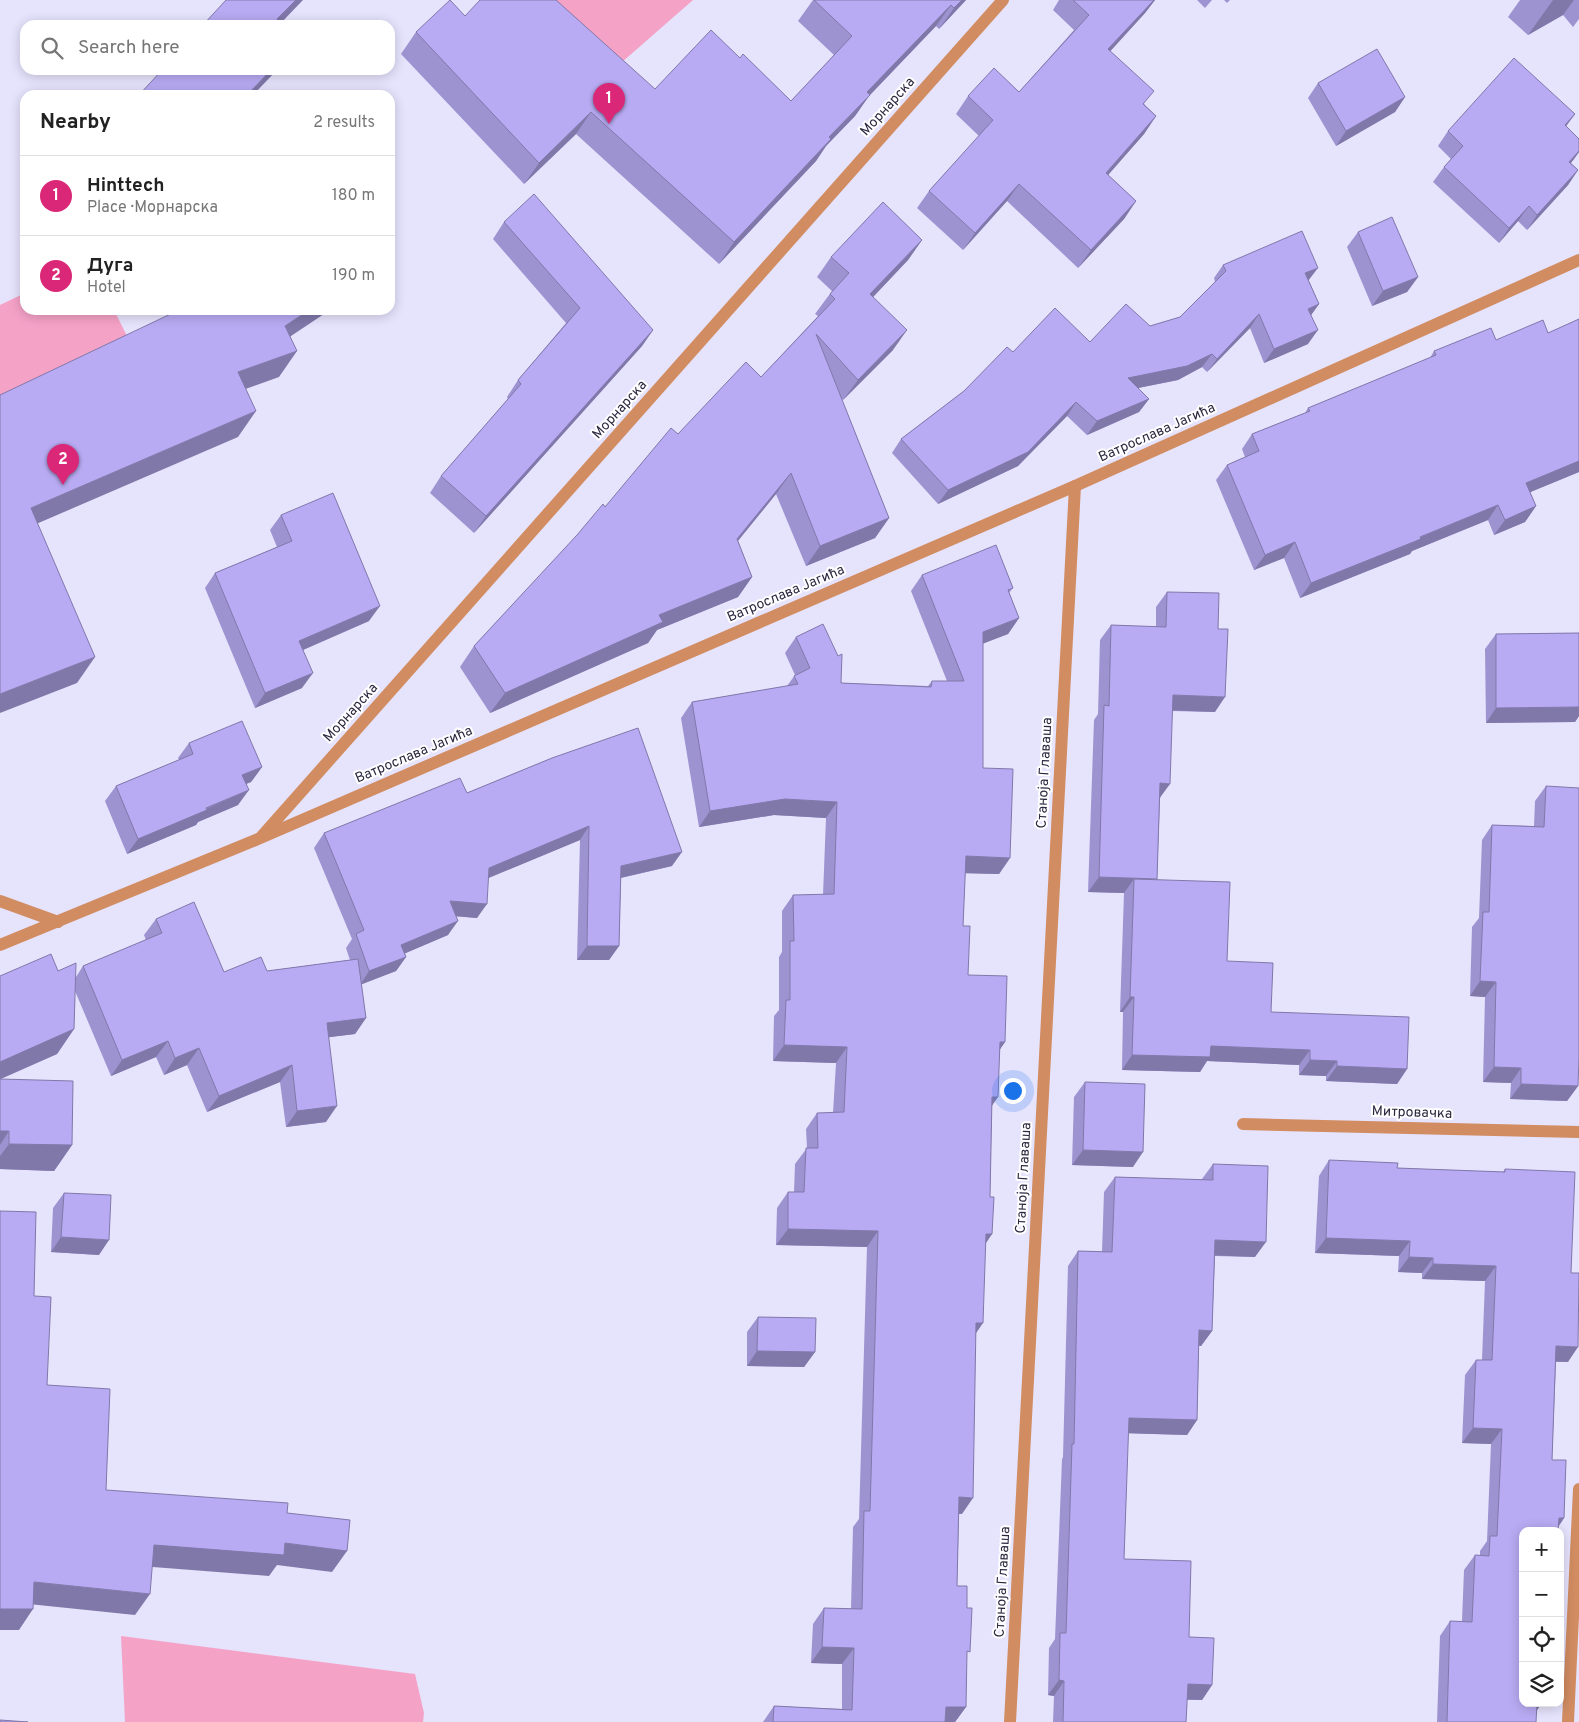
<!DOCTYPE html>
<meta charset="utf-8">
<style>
body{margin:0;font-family:Overpass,sans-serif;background:#f2f2f2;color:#222}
.controls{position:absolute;right:15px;bottom:15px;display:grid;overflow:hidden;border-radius:10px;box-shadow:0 2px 12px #0003}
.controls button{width:45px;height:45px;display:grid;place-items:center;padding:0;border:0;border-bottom:1px solid #e0e0e0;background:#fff;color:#222;font:25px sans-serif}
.you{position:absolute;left:1012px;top:1090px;width:18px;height:18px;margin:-12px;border:4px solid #fff;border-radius:50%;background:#1a73e8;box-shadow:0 0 0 8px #1a73e833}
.badge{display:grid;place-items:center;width:32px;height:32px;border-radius:50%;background:#db2777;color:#fff;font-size:16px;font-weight:700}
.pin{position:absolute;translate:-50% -41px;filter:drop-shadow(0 1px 2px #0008)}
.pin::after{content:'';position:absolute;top:26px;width:18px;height:15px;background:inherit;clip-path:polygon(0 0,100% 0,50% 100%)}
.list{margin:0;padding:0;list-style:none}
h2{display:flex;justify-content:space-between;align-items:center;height:65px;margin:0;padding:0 20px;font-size:21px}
h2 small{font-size:16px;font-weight:400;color:#767676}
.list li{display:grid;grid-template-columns:32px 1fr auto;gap:15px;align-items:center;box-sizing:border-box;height:80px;padding:0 20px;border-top:1px solid #e0e0e0}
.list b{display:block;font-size:19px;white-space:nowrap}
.list p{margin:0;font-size:16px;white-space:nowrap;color:#767676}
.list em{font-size:16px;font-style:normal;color:#767676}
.icon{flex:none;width:28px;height:28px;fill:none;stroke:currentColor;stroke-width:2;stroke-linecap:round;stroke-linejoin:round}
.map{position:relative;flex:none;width:1579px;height:1722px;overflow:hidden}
.search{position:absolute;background:#fff;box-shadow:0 2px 12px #0003;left:20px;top:20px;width:375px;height:55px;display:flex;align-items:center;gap:12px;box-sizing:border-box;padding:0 18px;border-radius:15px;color:#767676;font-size:19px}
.panel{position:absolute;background:#fff;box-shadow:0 2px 12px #0003;left:20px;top:90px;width:375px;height:225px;border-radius:15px}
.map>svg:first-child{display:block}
.green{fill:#f5a2c7}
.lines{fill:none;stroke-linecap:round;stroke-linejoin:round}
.minor{stroke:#d18c61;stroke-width:12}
.wall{fill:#9e93d1}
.shaded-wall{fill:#8178aa}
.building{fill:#b8abf3;stroke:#8178aa}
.labels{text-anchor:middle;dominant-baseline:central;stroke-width:4;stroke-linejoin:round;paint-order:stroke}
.street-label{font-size:14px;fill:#2c2840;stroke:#fff}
</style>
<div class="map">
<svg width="1579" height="1722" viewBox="0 0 1579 1722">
<rect width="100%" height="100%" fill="#e6e3fd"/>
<g class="green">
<path d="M542 0H693L621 63Z"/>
<path d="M25 293V310H114L131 344 0 408V305Z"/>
<path d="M121 1636 415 1674 424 1713 423 1722H125Z"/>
</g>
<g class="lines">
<g class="minor">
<path d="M262 836 1003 0"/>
<path d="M0 901 58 922"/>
<path d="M0 945 258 839 1075 486 1579 260"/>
<path d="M1243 1124 1579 1132"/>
<path d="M1010 1722 1075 486"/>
<path d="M1568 1722 1579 1489"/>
</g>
</g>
<g class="wall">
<path d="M813 0H966L939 29 936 26 869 96 855 116 826 146 816 161 719 264 576 134 524 184 401 54 416 32 465 16 655 89 740 58 791 101 834 55 798 21Z"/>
<path d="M1059 0H1155L1145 13 1110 51 1145 105 1156 116 1144 134 1108 175 1136 201 1124 219 1078 268 1007 201 963 250 917 208 929 191 979 136 956 114 968 96 1019 92 1074 30 1053 10Z"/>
<path d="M1197 0H1212L1205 8Z"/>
<path d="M1224 0H1230L1227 3Z"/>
<path d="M1520 0H1579V19L1573 27 1563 15 1528 35 1508 17Z"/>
<path d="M1318 83 1405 97 1395 112 1336 146 1308 98Z"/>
<path d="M1575 114 1566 126 1579 139V152L1571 163 1578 170 1568 185 1527 230 1518 221 1499 243 1433 182 1444 167 1451 159 1438 146 1448 131Z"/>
<path d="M504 222 653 330 642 346 474 533 430 493 441 476 508 399 507 397 518 380 566 323 493 239Z"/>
<path d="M1358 232 1418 277 1407 292 1372 306 1347 247Z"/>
<path d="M922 240 908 260 873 297 893 350 843 400 841 398 889 518 875 538 806 566 776 494 738 541 752 577 738 597 657 630 648 643 490 713 460 667 474 646 605 507 678 434 761 377 818 316 815 314 832 291 817 277 831 257Z"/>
<path d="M1223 265 1309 281 1319 304 1311 315 1308 344 1264 363 1250 328 1207 372 1202 367 1178 380 1138 388 1149 399 1139 412 1087 435 1067 416 1018 466 938 504 892 453 901 439 964 391 1013 352 1090 342 1150 326 1180 317 1215 282 1214 278Z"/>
<path d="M1579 319V472L1530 492 1536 506 1525 522 1494 535 1488 520 1412 551 1410 554 1300 598 1284 558 1254 570 1216 480 1227 465 1245 457 1242 449 1252 434 1305 413 1308 408 1430 358 1434 351 1496 340 1548 333Z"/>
<path d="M281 515 369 621 303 650 302 688 255 708 205 588 215 573 277 547 270 530Z"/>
<path d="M922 575 1013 588 1009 593 1019 618 1008 634 983 643V768L1010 858 999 874 965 873 963 926 968 975 1005 1042 1000 1049 992 1106 990 1197 992 1234 986 1243 976 1333 962 1514H959L957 1586 966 1657V1707L955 1722H763L774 1706 842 1709V1664L811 1663 813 1624 824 1608 851 1609 853 1527 859 1519 867 1247 776 1245 777 1208 788 1192H794L795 1164 807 1148 806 1129 817 1113H833L836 1063 773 1061 774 1016 779 1010V957L782 952V911L793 895H823L826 818 774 815 699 827 681 718 692 702 787 686 795 675 785 653 796 637 841 683 928 686 932 681H947L911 591Z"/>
<path d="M1167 592 1215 712 1172 711 1160 799 1157 879 1271 1012 1407 1069 1397 1084 1326 1081V1076L1299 1075V1065L1207 1061 1200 1072 1122 1070 1123 1012H1120L1124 893 1088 892 1094 720 1098 714 1100 640 1111 625 1156 627V607Z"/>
<path d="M1579 633V716L1575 722 1486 723 1485 649 1496 634Z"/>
<path d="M189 743 262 767 251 782 246 784 238 805 198 822 196 825 127 854 105 801 116 786 179 760 178 758Z"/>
<path d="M552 758 672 866 621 878 619 946 609 960H577L580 840 488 878 477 918 456 916 448 935 405 953 406 957 396 971 361 984 366 1018 355 1034 329 1037 326 1122 286 1127 280 1082 207 1112 187 1065 164 1075 156 1057 111 1076 75 991 74 1029 57 1054 1 1079 72 1145 54 1171 0 1169V976L58 971 76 977 83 966 146 940 144 935 156 919 224 972 267 971 350 960 346 948 352 939 314 848 324 833 467 793Z"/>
<path d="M1546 786 1578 1086 1567 1101 1510 1099 1511 1083 1483 1082 1485 997 1470 996 1472 927 1479 918 1482 840 1492 825 1534 826 1535 801Z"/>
<path d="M1085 1082 1133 1167 1072 1165 1074 1097Z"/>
<path d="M1329 1160 1397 1168 1503 1172 1505 1169 1568 1362H1556L1552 1460 1564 1518 1559 1526 1523 1531 1536 1711V1722H1437L1440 1636 1450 1621H1462L1464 1570 1475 1555H1480V1551L1487 1541 1491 1444 1462 1443 1465 1375 1476 1360H1482L1485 1281 1422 1279V1273L1398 1272 1399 1256 1315 1253 1319 1176Z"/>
<path d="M1213 1164 1255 1257 1215 1256 1212 1331 1201 1346 1199 1345 1197 1420 1187 1435 1128 1433 1124 1559 1189 1637 1212 1685 1202 1700H1187L1186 1722H1053L1054 1696 1048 1695 1049 1648 1055 1639 1062 1459 1063 1457 1068 1266 1078 1251 1102 1252 1104 1192 1115 1177 1202 1180V1179Z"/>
<path d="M64 1193 99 1255 51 1252 53 1208Z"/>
<path d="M758 1317 815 1352 804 1367 747 1366V1332Z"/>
</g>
<g class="shaded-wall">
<path d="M296 0H303L279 25 277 19Z"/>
<path d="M962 0H966L939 29 954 8Z"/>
<path d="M1154 0H1155L1145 13 1096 67 1108 49Z"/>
<path d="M1553 0H1574L1563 15 1528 35Z"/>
<path d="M951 5 936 26 869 96 855 116 826 146 816 161 719 264 734 242 829 137 867 92Z"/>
<path d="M271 70H277L253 95H247Z"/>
<path d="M1405 97 1395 112 1336 146 1346 131Z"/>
<path d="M591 112 576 134 524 184 539 163Z"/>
<path d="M1575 114 1564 129 1565 125Z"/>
<path d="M1156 116 1144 134 1094 191 1106 173Z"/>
<path d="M1579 151V152L1574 159 1559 177 1569 162Z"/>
<path d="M1578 170 1568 185 1527 230 1537 215Z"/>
<path d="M1019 184 1007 201 963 250 975 233Z"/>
<path d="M1136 201 1124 219 1078 268 1091 250Z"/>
<path d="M1529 206 1518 221 1499 243 1509 228Z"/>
<path d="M922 240 908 260 856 315 870 294Z"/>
<path d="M1318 268 1308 281 1305 273Z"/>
<path d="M1418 277 1407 292 1372 306 1383 291Z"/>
<path d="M1319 304 1309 318 1308 309Z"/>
<path d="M309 310H330L267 352 285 326Z"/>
<path d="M1259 314 1250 328 1207 372 1217 359Z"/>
<path d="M653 330 642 346 474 533 486 516Z"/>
<path d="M907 330 893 350 843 400 858 380Z"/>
<path d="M1318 330 1308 344 1264 363 1274 349Z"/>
<path d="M297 351 279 377 220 398 238 372Z"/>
<path d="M1212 354 1202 367 1178 380 1118 392 1128 378Z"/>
<path d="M1149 399 1139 412 1087 435 1097 421Z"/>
<path d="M1076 402 1067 416 1018 466 938 504 948 490Z"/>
<path d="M256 411 238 437 13 534 31 508Z"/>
<path d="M1579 461V472L1516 498 1526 483Z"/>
<path d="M791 473 776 494 723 559 737 539Z"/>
<path d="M1498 505 1488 520 1412 551 1410 554 1300 598 1311 583Z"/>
<path d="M1536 506 1525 522 1494 535 1505 520Z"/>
<path d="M889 518 875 538 806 566 820 546Z"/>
<path d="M1295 542 1284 558 1254 570 1265 555Z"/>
<path d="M752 577 738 597 657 630 648 643 490 713 505 693 659 615Z"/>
<path d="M380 606 369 621 289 656 299 641Z"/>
<path d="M1019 618 1008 634 972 648 983 632Z"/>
<path d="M95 657 77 683 0 713V694Z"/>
<path d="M313 673 302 688 255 708 265 693Z"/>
<path d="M1173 695 1225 697 1215 712 1162 710Z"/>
<path d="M1579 707V716L1575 722 1486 723 1496 708Z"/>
<path d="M262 767 251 782 231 790 242 775Z"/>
<path d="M1160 783 1170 784 1159 799Z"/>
<path d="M249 790 238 805 198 822 196 825 127 854 138 839Z"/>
<path d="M785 799 837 802 826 818 774 815 699 827 710 811Z"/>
<path d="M589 826 580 840 479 882 489 868Z"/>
<path d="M682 852 672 866 611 880 621 866Z"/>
<path d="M966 856 1010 858 999 874 955 873Z"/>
<path d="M1099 877 1157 879H1134L1124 893 1088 892Z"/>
<path d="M450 901 487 904 477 918 440 915Z"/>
<path d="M458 921 448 935 392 959 401 945Z"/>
<path d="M587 946H619L609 960H577Z"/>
<path d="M406 957 396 971 360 985 369 971Z"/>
<path d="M1480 981 1496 982 1485 997 1470 996Z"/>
<path d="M1130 997H1134L1123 1012H1120Z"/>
<path d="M366 1018 355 1034 315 1039 327 1023Z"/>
<path d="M74 1029 57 1054 0 1079V1062Z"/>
<path d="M168 1041 156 1057 111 1076 122 1060Z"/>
<path d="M1000 1042H1005L994 1058Z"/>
<path d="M784 1045 847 1047 836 1063 773 1061Z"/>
<path d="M1211 1046 1310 1050 1299 1065 1207 1061 1200 1072 1122 1070 1132 1055Z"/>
<path d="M199 1048 187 1065 164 1075 175 1058Z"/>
<path d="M1310 1060 1337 1061 1326 1076 1299 1075Z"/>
<path d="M292 1065 280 1082 207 1112 219 1096Z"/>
<path d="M1337 1066 1407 1069 1397 1084 1326 1081Z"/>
<path d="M1494 1067 1521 1068 1511 1083 1483 1082Z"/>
<path d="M1521 1084 1578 1086 1567 1101 1510 1099Z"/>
<path d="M992 1097H998L987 1113Z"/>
<path d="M337 1106 326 1122 286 1127 297 1111Z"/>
<path d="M0 1131H9L0 1145Z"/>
<path d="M9 1144 72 1145 54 1171 0 1169V1156Z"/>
<path d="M1083 1150 1143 1152 1133 1167 1072 1165Z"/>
<path d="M788 1229 878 1231 867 1247 776 1245Z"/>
<path d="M986 1234H992L981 1250Z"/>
<path d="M61 1237 109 1240 99 1255 51 1252Z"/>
<path d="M1326 1238 1410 1241 1399 1256 1315 1253Z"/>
<path d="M1215 1240 1266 1242 1255 1257 1205 1255Z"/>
<path d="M1409 1257 1433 1258 1422 1273 1398 1272Z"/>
<path d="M1433 1264 1496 1266 1485 1281 1422 1279Z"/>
<path d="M976 1323H983L972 1339Z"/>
<path d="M1199 1330 1212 1331 1201 1346 1189 1345Z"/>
<path d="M1556 1346 1578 1347 1568 1362 1546 1361Z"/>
<path d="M757 1351 815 1352 804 1367 747 1366Z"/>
<path d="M1129 1418 1197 1420 1187 1435 1118 1433Z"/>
<path d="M1473 1428 1502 1429 1491 1444 1462 1443Z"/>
<path d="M959 1497 973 1498 962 1514 948 1513Z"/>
<path d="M1559 1518H1564L1555 1531Z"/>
<path d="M285 1543 347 1551 332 1572 277 1565 269 1576 140 1566 154 1545Z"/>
<path d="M34 1582 150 1594 135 1615 19 1603Z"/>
<path d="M0 1609H33L19 1630H0Z"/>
<path d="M822 1647 854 1648 842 1664 811 1663Z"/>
<path d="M1059 1680 1064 1681 1054 1696 1048 1695Z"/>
<path d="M1188 1684 1212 1685 1202 1700 1177 1699Z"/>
<path d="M1535 1703H1542L1533 1716Z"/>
<path d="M946 1707H966L955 1722H935Z"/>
</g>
<g class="building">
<path d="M226 0H296L277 19 282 25H203Z"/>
<path d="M450 0 465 16 480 0H556L655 89 711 30 740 58 743 54 791 101 852 36 814 0H962L954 8 951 5 867 92 870 95 829 137 831 139 734 242 591 112 539 163 416 32Z"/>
<path d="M1073 0H1154L1108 49 1154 91 1143 104 1156 116 1106 173 1136 201 1091 250 1019 184 975 233 929 191 993 120 968 96 994 68 1019 92 1089 15Z"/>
<path d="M1377 49 1405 97 1346 131 1318 83Z"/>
<path d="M1514 58 1575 114 1565 125 1579 139V151L1569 162 1578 170 1537 215 1529 206 1509 228 1444 167 1463 146 1448 131Z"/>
<path d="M162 70H271L247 95H139Z"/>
<path d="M534 194 653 330 486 516 441 476 521 384 518 380 580 308 504 222Z"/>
<path d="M883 202 922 240 870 294 907 330 858 380 816 334 889 518 820 546 791 473 737 539 752 577 659 615 663 622 505 693 474 646 577 535 603 504 605 507 671 428 678 434 746 362 761 377 835 299 830 294 849 273 831 257Z"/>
<path d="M1392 217 1418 277 1383 291 1358 232Z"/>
<path d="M1302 231 1318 268 1305 273 1319 304 1308 309 1318 330 1274 349 1259 314 1217 359 1212 354 1187 366 1128 378 1149 399 1097 421 1076 402 1028 452 948 490 901 439 964 391 1007 347 1013 352 1055 308 1090 342 1126 304 1150 326 1180 317 1226 271 1223 265Z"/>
<path d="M179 310H309L285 326 297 351 238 372 256 411 31 508 95 657 0 694V395Z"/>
<path d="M1579 319V461L1526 483 1536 506 1505 520 1498 505 1420 537 1421 539 1311 583 1295 542 1265 555 1227 465 1259 451 1252 434 1310 411 1308 408 1436 355 1434 351 1491 328 1496 340 1543 320 1548 333Z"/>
<path d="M333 493 380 606 299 641 313 673 265 693 215 573 292 541 281 515Z"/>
<path d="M996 545 1013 588 1008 590 1019 618 983 632V768L1013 769 1010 858 966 856 963 926H970L968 975 1007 976 1005 1042H1000L998 1097H992L990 1197H994L992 1234H986L983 1323H976L973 1498 959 1497 957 1586H967V1608H972L970 1652 967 1651 966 1707H946L945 1722H773L774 1706 852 1710 854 1648 822 1647 824 1608 862 1609 864 1511H870L878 1231 788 1229V1192H804L806 1148H818L817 1113 844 1112 847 1047 784 1045 786 1000H790V941H794L793 895 834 894 837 802 785 799 710 811 692 702 798 684 794 676 810 668 796 637 823 624 838 656 842 654 841 683 931 687 932 681H964L922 575Z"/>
<path d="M1167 592 1219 593 1218 629H1228L1225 697 1173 695 1170 784 1160 783 1157 879 1099 877 1104 705 1109 706 1111 625 1166 627Z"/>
<path d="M1579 633V707L1496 708V634Z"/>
<path d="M242 721 262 767 242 775 249 790 206 808 207 810 138 839 116 786 193 754 189 743Z"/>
<path d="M638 728 682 852 621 866 619 946H587L589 826 489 868 487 904 450 901 458 921 401 945 406 957 369 971 356 934 364 930 324 833 460 778 467 793 552 758Z"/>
<path d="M1546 786 1579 788V1057L1578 1086 1521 1084V1068L1494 1067 1496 982 1480 981 1483 912H1489L1492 825 1544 827Z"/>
<path d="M1134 879 1230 882 1227 961 1273 963 1271 1012 1409 1017 1407 1069 1337 1066V1061L1310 1060V1050L1211 1046 1210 1057 1132 1055 1134 997H1130Z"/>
<path d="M194 902 224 972 261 957 267 971 358 959 366 1018 327 1023 337 1106 297 1111 292 1065 219 1096 199 1048 175 1058 168 1041 122 1060 83 966 162 933 156 919Z"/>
<path d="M51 954 58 971 76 963 74 1029 0 1062V976Z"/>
<path d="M0 1079 73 1081 72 1145 9 1144V1131H0Z"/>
<path d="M1085 1082 1145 1084 1143 1152 1083 1150Z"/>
<path d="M1329 1160 1398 1163 1397 1168 1505 1172V1169L1575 1172 1571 1273H1579L1578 1347 1556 1346 1552 1460H1566L1564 1518H1559L1558 1531H1523V1703H1537L1536 1722H1447L1450 1621 1472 1622 1475 1555 1489 1556 1490 1536H1497L1502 1429 1473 1428 1476 1360H1492L1496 1266 1433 1264V1258L1409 1257 1410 1241 1326 1238Z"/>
<path d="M1213 1164 1268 1166 1266 1242 1215 1240 1212 1331 1199 1330 1197 1420 1129 1418 1124 1559 1191 1561 1189 1637 1214 1638 1212 1685 1188 1684 1186 1722H1063L1064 1681 1059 1680 1060 1633H1066L1072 1444H1074L1078 1251 1112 1252 1115 1177 1213 1180Z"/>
<path d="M64 1193 111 1195 109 1240 61 1237Z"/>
<path d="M0 1211 36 1212 34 1296 51 1297 47 1385 110 1389 106 1490 288 1503 287 1513 350 1520 347 1551 285 1543 284 1555 154 1545 150 1594 34 1582 33 1609H0Z"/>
<path d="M758 1317 816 1318 815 1352 757 1351Z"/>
<path d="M0 1720 28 1722H0Z"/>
</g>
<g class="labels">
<g class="street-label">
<text transform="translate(888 107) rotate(-48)">Морнарска</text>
<text transform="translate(620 410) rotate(-48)">Морнарска</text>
<text transform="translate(1157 433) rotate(-24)">Ватрослава Јагића</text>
<text transform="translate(786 594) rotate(-23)">Ватрослава Јагића</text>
<text transform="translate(351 713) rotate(-48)">Морнарска</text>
<text transform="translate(414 755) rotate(-23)">Ватрослава Јагића</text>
<text transform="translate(1045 773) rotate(-87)">Станоја Главаша</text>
<text transform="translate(1412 1113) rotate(2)">Митровачка</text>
<text transform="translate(1024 1178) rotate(-87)">Станоја Главаша</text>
<text transform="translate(1003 1582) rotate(-87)">Станоја Главаша</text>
</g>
</g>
</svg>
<div class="controls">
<button>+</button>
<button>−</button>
<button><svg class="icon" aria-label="locate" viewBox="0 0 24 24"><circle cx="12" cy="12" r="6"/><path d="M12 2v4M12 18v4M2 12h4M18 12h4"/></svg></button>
<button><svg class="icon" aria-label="layers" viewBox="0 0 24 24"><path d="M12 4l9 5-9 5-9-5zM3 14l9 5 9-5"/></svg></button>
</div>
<div class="you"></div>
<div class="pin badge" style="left:609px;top:124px">1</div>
<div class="pin badge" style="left:63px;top:485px">2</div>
<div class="search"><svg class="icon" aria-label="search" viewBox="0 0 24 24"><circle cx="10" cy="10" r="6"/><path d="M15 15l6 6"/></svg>Search here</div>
<section class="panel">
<h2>Nearby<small>2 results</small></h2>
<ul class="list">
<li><span class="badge">1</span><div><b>Hinttech</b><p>Place · Морнарска</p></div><em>180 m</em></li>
<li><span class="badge">2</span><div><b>Дуга</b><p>Hotel</p></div><em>190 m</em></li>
</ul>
</section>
</div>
